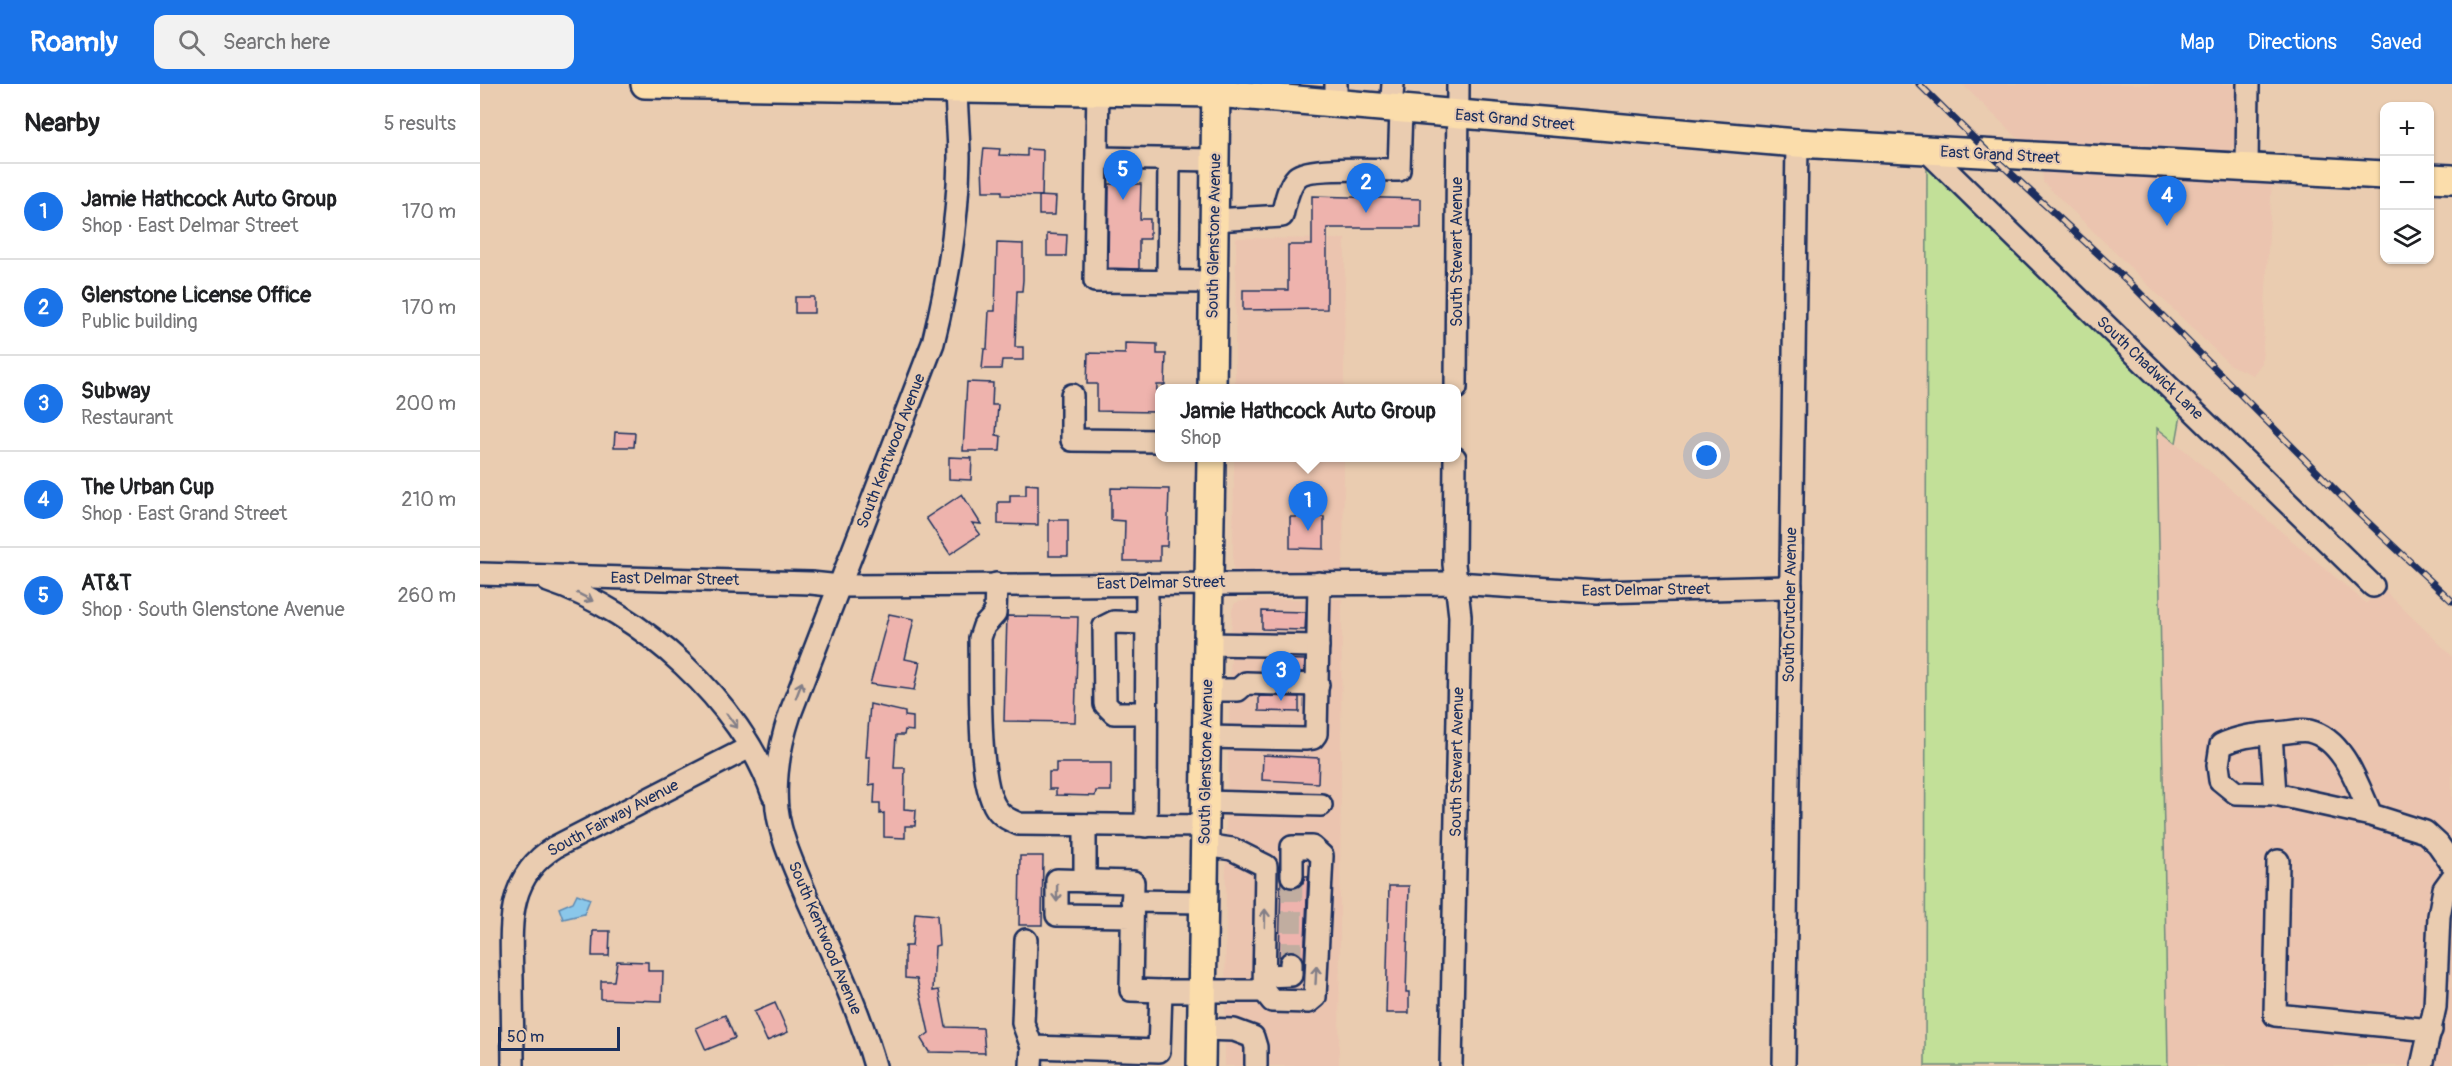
<!DOCTYPE html>
<meta charset="utf-8">
<style>
body{margin:0;font-family:Pangolin,sans-serif;background:#f2f2f2;color:#202124}
.controls{position:absolute;right:18px;top:18px;display:grid;overflow:hidden;border-radius:12px;box-shadow:0 2px 4px #0004}
.controls button{width:54px;height:54px;display:grid;place-items:center;padding:0;border:0;border-bottom:2px solid #e0e0e0;background:#fff;color:#202124;font:30px sans-serif}
.scale{position:absolute;left:18px;bottom:15px;width:122px;box-sizing:border-box;padding-left:6px;border:3px solid #1b2f5e;border-top:0;font-size:16px;line-height:21px;white-space:nowrap;color:#1b2f5e;-webkit-text-stroke:4px #eaccb0;paint-order:stroke}
.you{position:absolute;left:1227px;top:372px;width:21px;height:21px;margin:-15px;border:4px solid #fff;border-radius:50%;background:#1a73e8;box-shadow:0 0 0 9px #1a73e833}
.badge{display:grid;place-items:center;width:39px;height:39px;border-radius:50%;background:#1a73e8;color:#fff;font-size:20px;font-weight:700}
.pin{position:absolute;translate:-50% -50px;filter:drop-shadow(0 2px 3px #0008)}
.pin::after{content:'';position:absolute;top:32px;width:21px;height:18px;background:inherit;clip-path:polygon(0 0,100% 0,50% 100%)}
.popup{position:absolute;left:675px;top:300px;width:306px;height:78px;box-sizing:border-box;display:grid;place-content:center;border-radius:12px;background:#fff;filter:drop-shadow(0 2px 4px #0005);font-size:20px;white-space:nowrap;color:#757577}
.popup b{font-size:22px;color:#202124}
.popup::after{content:'';position:absolute;left:50%;top:100%;margin-left:-12px;border:12px solid transparent;border-top-color:#fff}
.list{margin:0;padding:0;list-style:none}
h2{display:flex;justify-content:space-between;align-items:center;height:78px;margin:0;padding:0 24px;font-size:26px}
h2 small{font-size:20px;font-weight:400;color:#757577}
.list li{display:grid;grid-template-columns:39px 1fr auto;gap:18px;align-items:center;box-sizing:border-box;height:96px;padding:0 24px;border-top:2px solid #e0e0e0}
.list b{display:block;font-size:22px;white-space:nowrap}
.list p{margin:0;font-size:20px;white-space:nowrap;color:#757577}
.list em{font-size:20px;font-style:normal;color:#757577}
.icon{flex:none;width:33px;height:33px;fill:none;stroke:currentColor;stroke-width:2;stroke-linecap:round;stroke-linejoin:round}
.map{position:relative;flex:none;width:1972px;height:982px;overflow:hidden}
header{display:flex;align-items:center;gap:36px;box-sizing:border-box;height:84px;padding:0 30px;background:#1a73e8;color:#fff}
header strong{font-size:28px}
nav{display:flex;gap:33px;margin-inline-start:auto;font-size:21px}
.search{width:420px;height:54px;background:#f2f2f2;display:flex;align-items:center;gap:15px;box-sizing:border-box;padding:0 21px;border-radius:12px;color:#757577;font-size:22px}
main{display:flex}
aside{flex:1;background:#fff}
.map>svg:first-child{display:block}
.built{fill:#ebc4af}
.green{fill:#c2e098;stroke:#6e887b;stroke-width:1.5}
.water{fill:#8ac7ea;stroke:#5e8ab2;stroke-width:1.5}
.building{fill:#eeb3ad;stroke:#1b2f5e;stroke-width:1.5}
.lines{fill:none;stroke-linecap:round;stroke-linejoin:round}
.minor-tunnel{stroke:#c1ada0;stroke-width:21;stroke-dasharray:21 10;stroke-linecap:butt}
.minor-casing{stroke:#1b2f5e;stroke-width:26}
.major-casing{stroke:#1b2f5e;stroke-width:32}
.minor{stroke:#eaccb0;stroke-width:21}
.major{stroke:#fbddab;stroke-width:27}
.rail-casing{stroke:#1b2f5e;stroke-width:7}
.rail{stroke:#eaccb0;stroke-width:4.5;stroke-dasharray:14;stroke-linecap:butt}
.oneway{stroke:#827e87}
.labels{text-anchor:middle;dominant-baseline:central;stroke-width:4.5;stroke-linejoin:round;paint-order:stroke}
.street-label{font-size:16px;fill:#1b2f5e;stroke:#eaccb0}
</style>
<header>
<strong>Roamly</strong>
<div class="search"><svg class="icon" aria-label="search" viewBox="0 0 24 24"><circle cx="10" cy="10" r="6"/><path d="M15 15l6 6"/></svg>Search here</div>
<nav><a>Map</a><a>Directions</a><a>Saved</a></nav>
</header>
<main>
<aside>
<h2>Nearby<small>5 results</small></h2>
<ul class="list">
<li><span class="badge">1</span><div><b>Jamie Hathcock Auto Group</b><p>Shop · East Delmar Street</p></div><em>170 m</em></li>
<li><span class="badge">2</span><div><b>Glenstone License Office</b><p>Public building</p></div><em>170 m</em></li>
<li><span class="badge">3</span><div><b>Subway</b><p>Restaurant</p></div><em>200 m</em></li>
<li><span class="badge">4</span><div><b>The Urban Cup</b><p>Shop · East Grand Street</p></div><em>210 m</em></li>
<li><span class="badge">5</span><div><b>AT&amp;T</b><p>Shop · South Glenstone Avenue</p></div><em>260 m</em></li>
</ul>
</aside>
<div class="map">
<svg width="1972" height="982" viewBox="0 0 1972 982">
<rect width="100%" height="100%" fill="#eaccb0"/>
<filter id="ink" filterUnits="userSpaceOnUse"><feTurbulence type="fractalNoise" baseFrequency=".0167" numOctaves="2"/><feDisplacementMap in="SourceGraphic" scale="12" xChannelSelector="R" yChannelSelector="G"/><feConvolveMatrix kernelMatrix="1 2 1 2 8 2 1 2 1" color-interpolation-filters="sRGB"/></filter>
<g filter="url(#ink)">
<g class="built">
<path d="M1482 0H1758L1757 53 1755 61 1748 69 1737 73 1545 61Z"/>
<path d="M1562 82 1792 95 1782 279 1773 291 1750 281 1563 98Z"/>
<path d="M756 154 865 155 864 304H755Z"/>
<path d="M1677 343 1886 519 1903 505 1972 572V982H1688Z"/>
<path d="M754 374H864L863 495 756 490 753 484Z"/>
<path d="M771 515H862L859 982H745L746 751 752 526 755 519Z"/>
</g>
<path class="green" d="M1447 81 1701 331 1696 359 1677 344 1688 982H1445Z"/>
<path class="water" d="M97 810 110 815 104 830 83 835 79 824 93 818Z"/>
<g class="building">
<path d="M504 64 520 65 519 71 547 72V65L563 66 562 112 522 111V107H503L502 81Z"/>
<path d="M629 100H661L660 135H670V155H659V185L628 184Z"/>
<path d="M559 112 576 113 575 131H559Z"/>
<path d="M832 112 941 115V144H847V225L763 226V206H808V161H832Z"/>
<path d="M567 150 587 151 586 172H567Z"/>
<path d="M517 159 543 160V196L542 207H537L535 263H543V276H522L521 285H502L504 265H507L509 227H515Z"/>
<rect x="315" y="213" width="19" height="16"/>
<path d="M645 259 677 260V270H686L685 301H677L676 328 617 327V300H607L608 269 645 270Z"/>
<path d="M487 298 513 299 512 321H518L516 351 521 352 520 367H483Z"/>
<path d="M135 348 155 349 154 363H134Z"/>
<path d="M469 373 492 374 491 396 469 395Z"/>
<path d="M546 400 558 401V441L518 440V418H530V411H546Z"/>
<path d="M631 404 689 405 687 462H680V477H644L645 437 631 436Z"/>
<path d="M482 410 501 440 492 439 500 450 470 470 446 434Z"/>
<path d="M810 433H844V465L810 464Z"/>
<rect x="569" y="436" width="19" height="36"/>
<path d="M782 527 826 528 825 546 782 545Z"/>
<path d="M409 530 434 535 425 575 440 578 434 606 390 600Z"/>
<path d="M527 532 598 533 595 638 524 637Z"/>
<path d="M783 575 825 576 824 588 783 587Z"/>
<path d="M779 612 819 613V628L779 627Z"/>
<path d="M390 620 425 628V632L433 633V647L425 646 424 651H416L414 684H425L424 725 436 726 435 742H425V754L404 753V729L400 730V719H394L395 700 389 701 390 673H386Z"/>
<path d="M783 671 839 674 838 699 782 696Z"/>
<path d="M576 679H631V707H616L615 712 576 711V705H569V688H576Z"/>
<path d="M540 772H563L562 841H539Z"/>
<path d="M825 792H828L824 879 822 872 812 866 804 868 799 875 801 797 805 803 813 805 823 799Z"/>
<path d="M909 802H929L926 908H929V929H906Z"/>
<path d="M435 829 457 831 459 861 455 862 453 907 459 906 466 943 503 944 505 969 449 968 441 955 449 949 437 895 425 894V862H432Z"/>
<path d="M113 847H130L129 872H112Z"/>
<path d="M137 877 168 878V887H183L182 917 121 915V897H134Z"/>
<path d="M295 919 308 948 287 957 274 928Z"/>
<path d="M245 931 255 954 226 966 216 944Z"/>
</g>
<g class="lines">
<path class="minor-tunnel" d="M811 879 812 792"/>
<g class="minor-casing">
<g id="minor">
<path d="M618 0 615 197 733 198"/>
<path d="M856 0V19"/>
<path d="M911 25 913 0"/>
<path d="M1447 67 1893 502"/>
<path d="M617 74 735 76"/>
<path d="M1767 84 1768 0"/>
<path d="M734 136 802 132C805 119 808 102 817 93 828 82 900 86 919 86L921 26"/>
<path d="M688 197 689 76"/>
<path d="M976 304 978 0"/>
<path d="M592 311V356L680 357"/>
<path d="M0 490 331 499 360 502 976 499 1117 508 1311 503"/>
<path d="M68 497C160 527 262 619 293 711"/>
<path d="M516 500 515 530 504 542 500 554C501 593 497 696 516 724 522 733 530 736 539 740L725 742"/>
<path d="M728 560 838 562"/>
<path d="M727 606H758L766 599 838 601"/>
<path d="M666 629H634L625 620 624 543 634 538 667 539"/>
<path d="M1791 650 1795 710"/>
<path d="M726 653 825 655 833 654 836 650 839 499"/>
<path d="M725 718 841 721"/>
<path d="M1891 731C1878 702 1864 655 1829 647 1819 645 1806 649 1796 649 1776 651 1759 652 1741 661L1738 681 1740 696 1756 709 1795 710 1891 731 1945 748 1958 760 1972 780"/>
<path d="M666 742 667 500"/>
<path d="M724 761 752 765 786 782 784 907 792 917 829 918 835 913 842 772 832 763H812V792"/>
<path d="M1798 777 1795 931 1951 946"/>
<path d="M605 797V741"/>
<path d="M652 817 723 818"/>
<path d="M652 832 577 831V796L653 798 651 906 681 907"/>
<path d="M546 856 543 939 552 963 551 982"/>
<path d="M785 892 811 891V879"/>
<path d="M721 945 754 946 773 953 776 963V982"/>
<path d="M552 963 679 967 681 907H784"/>
<path d="M33 982C33 953 32 924 32 895 31 843 25 794 75 763L270 663"/>
<path d="M395 982C379 925 352 870 328 816 316 786 301 757 297 725 294 692 300 660 310 630L453 259C468 198 478 137 479 74 479 50 476 25 476 0"/>
<path d="M971 982 980 532 974 480 975 374"/>
<path d="M1304 982 1317 59"/>
<path d="M1942 982 1955 923 1959 832 1964 805 1972 794"/>
</g>
</g>
<g class="major-casing">
<g id="major">
<path d="M165 0 736 9 1317 59 1904 91"/>
<path d="M1950 94 1972 95"/>
<path d="M732 304 736 0"/>
<path d="M721 982 731 374"/>
</g>
</g>
<use href="#minor" class="minor"/>
<use href="#major" class="major"/>
<g class="rail-casing">
<path id="rail" d="M1439 0 1511 71 1653 202 1876 427 1972 517"/>
</g>
<use href="#rail" class="rail"/>
</g>
<defs><path id="oneway-shaft" d="M-6 0H5M1.5-3L5.5 0L1.5 3" fill="none" stroke-width="1.6" stroke-linecap="round" stroke-linejoin="round" transform="scale(1.5)"/></defs>
<g class="oneway">
<use href="#oneway-shaft" transform="translate(105 513) rotate(27)"/>
<use href="#oneway-shaft" transform="translate(319 606) rotate(-69)"/>
<use href="#oneway-shaft" transform="translate(252 637) rotate(53)"/>
<use href="#oneway-shaft" transform="translate(577 809) rotate(91)"/>
<use href="#oneway-shaft" transform="translate(785 834) rotate(-89)"/>
<use href="#oneway-shaft" transform="translate(836 891) rotate(-87)"/>
</g>
</g>
<g class="labels">
<g class="street-label">
<text transform="translate(1035 36) rotate(5)">East Grand Street</text>
<text transform="translate(1520 71) rotate(3)">East Grand Street</text>
<text transform="translate(734 152) rotate(-89)">South Glenstone Avenue</text>
<text transform="translate(977 168) rotate(-90)">South Stewart Avenue</text>
<text transform="translate(1670 284) rotate(44)">South Chadwick Lane</text>
<text transform="translate(411 367) rotate(-69)">South Kentwood Avenue</text>
<text transform="translate(195 495) rotate(1)">East Delmar Street</text>
<text transform="translate(681 499) rotate(-1)">East Delmar Street</text>
<text transform="translate(1166 506) rotate(-1)">East Delmar Street</text>
<text transform="translate(1310 521) rotate(-89)">South Crutcher Avenue</text>
<text transform="translate(726 678) rotate(-89)">South Glenstone Avenue</text>
<text transform="translate(977 678) rotate(-89)">South Stewart Avenue</text>
<text transform="translate(133 734) rotate(-28)">South Fairway Avenue</text>
<text transform="translate(345 854) rotate(67)">South Kentwood Avenue</text>
</g>
</g>
</svg>
<div class="controls">
<button>+</button>
<button>−</button>
<button><svg class="icon" aria-label="layers" viewBox="0 0 24 24"><path d="M12 4l9 5-9 5-9-5zM3 14l9 5 9-5"/></svg></button>
</div>
<div class="scale">50 m</div>
<div class="you"></div>
<div class="pin badge" style="left:828px;top:447px">1</div>
<div class="popup"><b>Jamie Hathcock Auto Group</b>Shop</div>
<div class="pin badge" style="left:886px;top:129px">2</div>
<div class="pin badge" style="left:801px;top:617px">3</div>
<div class="pin badge" style="left:1687px;top:142px">4</div>
<div class="pin badge" style="left:643px;top:116px">5</div>
</div>
</main>
